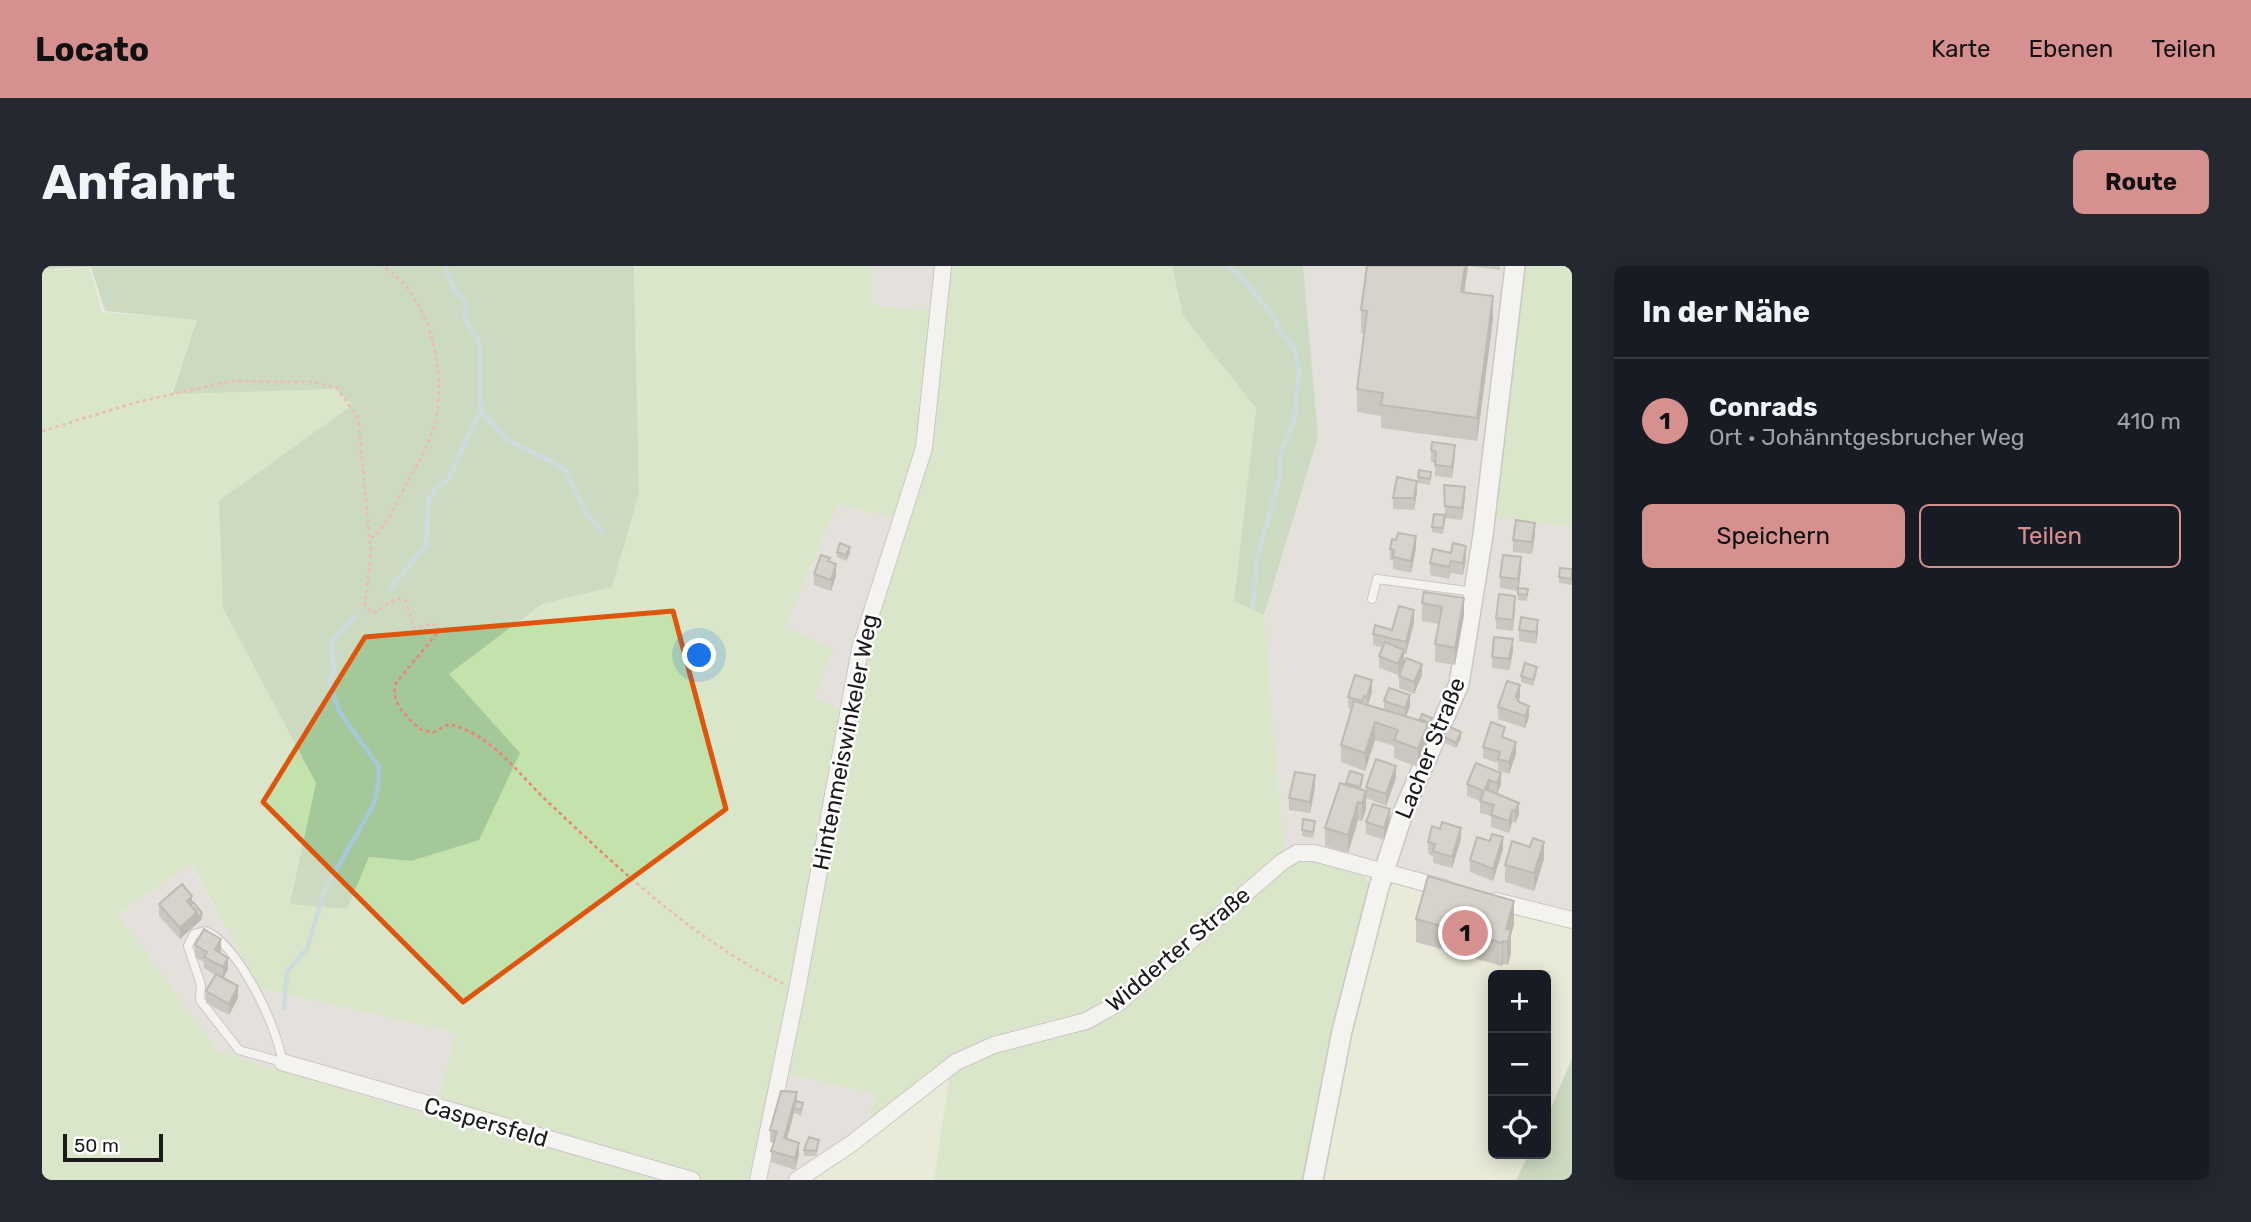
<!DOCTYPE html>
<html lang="de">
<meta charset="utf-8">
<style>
body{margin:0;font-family:Rubik,sans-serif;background:#242831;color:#f1f3f6}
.controls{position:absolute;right:21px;bottom:21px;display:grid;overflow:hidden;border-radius:10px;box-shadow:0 4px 18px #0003}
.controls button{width:63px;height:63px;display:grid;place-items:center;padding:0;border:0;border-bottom:2px solid #363941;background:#171b24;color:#f1f3f6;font:35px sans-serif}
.scale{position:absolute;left:21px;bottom:18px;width:100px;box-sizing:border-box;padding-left:7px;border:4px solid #1b1b1b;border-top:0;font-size:19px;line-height:24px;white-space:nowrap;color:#1b1b1b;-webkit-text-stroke:5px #fff;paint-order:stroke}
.you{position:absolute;left:658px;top:390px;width:24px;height:24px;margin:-18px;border:5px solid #fff;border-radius:50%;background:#1a73e8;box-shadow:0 0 0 10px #1a73e833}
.badge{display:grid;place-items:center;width:46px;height:46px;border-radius:50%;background:#d6908f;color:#111;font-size:23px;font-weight:700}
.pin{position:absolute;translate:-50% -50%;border:4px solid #fff;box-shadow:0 2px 7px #0006}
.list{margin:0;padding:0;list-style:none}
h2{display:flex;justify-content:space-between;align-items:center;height:91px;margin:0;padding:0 28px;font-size:30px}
h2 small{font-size:23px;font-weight:400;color:#9ea1a6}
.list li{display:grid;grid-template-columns:46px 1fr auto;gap:21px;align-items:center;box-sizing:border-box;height:126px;padding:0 28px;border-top:2px solid #363941}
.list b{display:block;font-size:26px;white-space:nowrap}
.list p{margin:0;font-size:23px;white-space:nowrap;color:#9ea1a6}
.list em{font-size:23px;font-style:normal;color:#9ea1a6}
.actions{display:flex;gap:14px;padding:21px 28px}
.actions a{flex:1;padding:16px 0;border:2px solid #d6908f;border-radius:10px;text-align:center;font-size:24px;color:#d6908f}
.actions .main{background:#d6908f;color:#111}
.icon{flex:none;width:38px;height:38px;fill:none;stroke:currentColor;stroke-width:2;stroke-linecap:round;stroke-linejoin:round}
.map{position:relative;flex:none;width:1530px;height:914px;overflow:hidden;border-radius:10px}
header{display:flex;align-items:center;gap:42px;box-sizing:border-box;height:98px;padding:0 35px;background:#d6908f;color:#111}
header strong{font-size:33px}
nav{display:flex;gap:38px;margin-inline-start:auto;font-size:24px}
.intro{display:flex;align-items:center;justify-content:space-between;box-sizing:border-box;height:168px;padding:0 42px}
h1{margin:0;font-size:49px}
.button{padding:18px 32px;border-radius:10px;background:#d6908f;color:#111;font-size:24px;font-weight:700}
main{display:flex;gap:42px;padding:0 42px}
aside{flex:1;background:#171b24;border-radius:10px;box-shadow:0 4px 18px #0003}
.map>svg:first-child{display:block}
.residential{fill:#d9d8d8}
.farmland{fill:#e6eace}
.grass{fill:#c4e2ab;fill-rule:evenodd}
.forest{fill:#a5c89a}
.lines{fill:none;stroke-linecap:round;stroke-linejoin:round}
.stream{stroke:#a5c9d6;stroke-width:4.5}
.service-casing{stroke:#9f9f9f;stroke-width:10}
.minor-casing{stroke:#9f9f9f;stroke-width:18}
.tertiary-casing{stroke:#9f9f9f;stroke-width:22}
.path{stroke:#ed8372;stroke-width:2.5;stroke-dasharray:3.5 3.5;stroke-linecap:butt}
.service{stroke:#fff;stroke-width:8}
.minor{stroke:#fff;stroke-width:16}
.tertiary{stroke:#fff;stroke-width:19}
.wall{fill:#a29c96}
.shaded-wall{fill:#847f7a}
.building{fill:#bcb5af;stroke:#847f7a;stroke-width:2}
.marked{fill:none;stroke:#de560d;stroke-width:5;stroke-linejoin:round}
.labels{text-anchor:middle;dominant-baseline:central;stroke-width:5;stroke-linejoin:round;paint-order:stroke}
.street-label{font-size:23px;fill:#1b1b1b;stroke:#fff}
</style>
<header>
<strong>Locato</strong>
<nav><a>Karte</a><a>Ebenen</a><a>Teilen</a></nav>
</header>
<div class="intro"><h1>Anfahrt</h1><a class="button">Route</a></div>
<main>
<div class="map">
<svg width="1530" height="914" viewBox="0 0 1530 914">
<rect width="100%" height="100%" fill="#ece9e2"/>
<g class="residential">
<path d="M831 0H906L889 45 830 39Z"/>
<path d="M1261 0H1467L1447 250 1530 261V650L1357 601 1260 579 1242 586 1222 349 1274 173Z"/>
<path d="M795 239 856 253 801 445 772 433 743 362Z"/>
<path d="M148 597 217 722 414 767 391 852 176 785 76 650Z"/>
<path d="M744 808 833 828 826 857 781 892 744 914H721Z"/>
</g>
<g class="farmland">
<path d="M1345 614 1530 660V792L1504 854V709H1451V888H1487L1474 914H1276Z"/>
<path d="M908 807 892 914H765Z"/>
</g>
<g class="grass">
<path d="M592 0H831L830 39 889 45 882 154 856 253 795 239 743 362 791 383 773 432 801 445 739 781 710 914H0V4L48 2 60 46 156 53 129 127 294 123 311 140 276 516 304 643 327 591 369 595 407 408 500 338 570 321 597 228ZM149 597 217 722 414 767 391 851 176 785 76 649Z"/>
<path d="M906 0H1130L1141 50 1214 142 1192 335 1222 349 1242 586 1074 733 1053 745 943 777 826 857 833 828 744 808 821 389 884 193Z"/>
<path d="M1479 0H1530V261L1447 250Z"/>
<path d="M1272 594 1322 610 1330 622 1265 914H892L908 807 934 792 1047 759 1234 608 1254 595Z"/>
</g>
<g class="forest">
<path d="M0 0H592L597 228 570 321 500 338 407 408 478 487 437 574 369 595 327 591 305 643 248 638 274 517 181 342 177 235 310 139 294 123 130 128 155 54 63 45 49 1 0 3Z"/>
<path d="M1130 0H1261L1276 171 1222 349 1192 335 1214 142 1141 50Z"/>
<path d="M1530 792V914H1474L1487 888H1504V854Z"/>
</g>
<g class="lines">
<g class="stream">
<path d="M1185 0 1195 6 1233 52 1237 63 1254 85 1257 108 1252 155 1240 181 1237 213 1214 296 1211 341"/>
<path d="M439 145 466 174 512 196 524 205 543 245 561 266"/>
<path d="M347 324 384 279 386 237 394 222 406 214 439 144 438 77 423 52 424 36 411 22 404 0"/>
<path d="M242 743 245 706 265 683 283 623 331 540 336 519 337 501 297 445 287 414 292 407 290 376 312 350"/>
</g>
<g class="service-casing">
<g id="service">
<path d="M1330 333 1335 313 1432 326"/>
<path d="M163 665C195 676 237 763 240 796L197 784 158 734 159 719 146 680 152 668Z"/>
</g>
</g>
<g class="minor-casing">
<g id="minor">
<path d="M1454 635 1530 654"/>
<path d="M240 796 650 914"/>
<path d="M716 914 755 724 818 383 882 182 901 0"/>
<path d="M755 914 809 878 914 796 952 779 1044 755 1075 738 1240 596 1255 587H1272L1402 622"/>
</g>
</g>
<g class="tertiary-casing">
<path id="tertiary" d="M1271 914 1300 765 1337 621 1362 544 1417 418 1441 269 1473 0"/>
</g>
<g class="path">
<path d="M0 165 95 136 190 115 272 116 295 122 316 152 329 286 323 340 331 347C343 342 352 328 364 335L372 362 391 358 397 361V365L354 417C347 436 367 454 381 465L392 466 407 458C451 469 475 507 506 536 578 604 653 675 742 718"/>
<path d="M329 272C344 263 351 242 359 228 371 206 385 184 392 160 406 108 389 28 340 0"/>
</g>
<use href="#service" class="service"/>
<use href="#minor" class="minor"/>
<use href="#tertiary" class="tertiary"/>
</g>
<g class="wall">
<path d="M1325 0H1458V4L1426 0 1422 26 1451 53 1435 175 1339 162V150L1315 146V123L1322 67H1319V44Z"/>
<path d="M1389 184 1413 190 1410 212 1393 210V197L1389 196Z"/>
<path d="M1376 211 1389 212 1388 219 1376 217Z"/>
<path d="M1402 219 1423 233 1420 254 1403 252Z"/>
<path d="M1375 226 1372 244 1351 243V232Z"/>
<path d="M1403 254 1401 268 1390 266V261Z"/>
<path d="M1493 268 1490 288 1471 286V274Z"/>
<path d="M1374 282 1369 307 1351 303V295L1348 294V283Z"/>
<path d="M795 286 808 287 804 295 795 291Z"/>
<path d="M1424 292 1421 309 1409 307 1407 313 1388 309V297Z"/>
<path d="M788 296 794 310 789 325 772 319V308Z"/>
<path d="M1479 303 1477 322 1486 329 1485 335 1476 334V325L1458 322V311Z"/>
<path d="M1530 303V319L1517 317V311Z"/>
<path d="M1422 332V349L1413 399 1393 396V378L1397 358 1380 355V337Z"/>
<path d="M1473 342 1471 365 1454 363V352Z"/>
<path d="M1372 356 1364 388H1362V396L1356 409 1337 402V390L1341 382 1331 379V368L1350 364Z"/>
<path d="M1477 364 1496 366 1494 378 1477 375Z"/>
<path d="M1471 385 1467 404 1450 402V391Z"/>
<path d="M1495 407 1491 420 1479 416V410Z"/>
<path d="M1380 409 1372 428 1357 422V410Z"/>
<path d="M1330 426 1326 439 1342 444V435L1368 440 1364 451 1378 455V453L1390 457 1388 463 1386 462V475L1376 501 1352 492V480L1333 474 1323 505 1299 496V479L1310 444 1306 442V431Z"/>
<path d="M1478 431 1476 435 1487 451 1483 462 1456 453V441Z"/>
<path d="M1401 470 1419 472 1414 482 1401 476Z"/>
<path d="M1463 472 1474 488 1467 508 1456 504V497L1441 492V481Z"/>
<path d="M1434 497 1459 518 1455 528 1477 537V549L1473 557 1470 556 1467 567 1449 561V550L1438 547V535L1425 530V518Z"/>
<path d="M1354 512 1344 540 1324 532V543L1320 555 1316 554 1306 587 1283 580V562L1304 519V517L1321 515 1319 523 1324 525V521Z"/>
<path d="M1273 521 1268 547 1247 544V532Z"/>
<path d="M1348 555 1342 574 1324 568V556Z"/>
<path d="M1273 561 1271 572 1260 570V564Z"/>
<path d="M1419 573 1410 602 1391 597V590L1386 588V576Z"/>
<path d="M1488 581 1502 593 1492 625 1463 616V599Z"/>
<path d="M1461 583 1451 615 1428 606V594Z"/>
<path d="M150 637 160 653 138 673 117 650V638Z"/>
<path d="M1374 653 1472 658 1469 669V687L1466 699 1461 698 1460 700 1374 676Z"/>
<path d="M153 679 179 685 178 687 186 703 181 712 196 732 187 749 164 737V725L173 709 162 702V696L153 691Z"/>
<path d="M755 835 761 843 759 850 752 847 745 873 757 888 753 904 729 896V885L732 877 728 876V864Z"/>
<path d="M777 880 774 890H762V884Z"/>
</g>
<g class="shaded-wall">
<path d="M1423 0H1426L1419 49V26Z"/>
<path d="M1451 30V53L1435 175V152Z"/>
<path d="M1413 179V190L1410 212V201Z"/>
<path d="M1375 215V226L1372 244V232Z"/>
<path d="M1423 221V233L1420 254V242Z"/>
<path d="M1493 257V268L1490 288V276Z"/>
<path d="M1374 270V282L1369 307V295Z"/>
<path d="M1424 280V292L1421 309V297Z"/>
<path d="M808 281V287L804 295V289Z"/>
<path d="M1479 291V303L1476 325V313Z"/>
<path d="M794 298V310L789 325V314Z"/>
<path d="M1473 330V342L1471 365V354Z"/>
<path d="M1422 332V349L1413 399V382Z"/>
<path d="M1372 344V356L1364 388V376Z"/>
<path d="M1496 354V366L1494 378V366Z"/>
<path d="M1471 373V385L1467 404V393Z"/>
<path d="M1362 384V396L1356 409V398Z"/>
<path d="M1380 398V409L1372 428V416Z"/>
<path d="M1330 414V426L1325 442V431Z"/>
<path d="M1478 419V431L1474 442V430Z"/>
<path d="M1368 429V440L1363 453V442Z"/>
<path d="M1487 440V451L1483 462V450Z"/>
<path d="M1333 456V474L1323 505V487Z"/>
<path d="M1386 457V475L1376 501V483Z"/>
<path d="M1419 466V472L1414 482V477Z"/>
<path d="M1474 476V488L1467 508V496Z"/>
<path d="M1354 500V512L1344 540V528Z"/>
<path d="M1459 507V518L1455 528V517Z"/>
<path d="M1273 509V521L1268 547V536Z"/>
<path d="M1447 514V525L1443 523Z"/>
<path d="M1324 525V543L1320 555V538Z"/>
<path d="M1316 536V554L1306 587V569Z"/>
<path d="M1477 537V549L1473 557V545Z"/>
<path d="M1348 543V555L1342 574V562Z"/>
<path d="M1470 544V556L1467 567V555Z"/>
<path d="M1419 562V573L1410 602V591Z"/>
<path d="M1461 571V583L1451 615V603Z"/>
<path d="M1502 576V593L1492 625V607Z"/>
<path d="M150 630V642L145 635Z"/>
<path d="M1472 635V658L1469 669V687L1466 699 1464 663Z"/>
<path d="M155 646 160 647V653L138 673V662Z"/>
<path d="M179 673V685L173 696V684Z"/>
<path d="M1461 675V698L1460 700V677Z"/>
<path d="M186 692V703L181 713V701Z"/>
<path d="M196 720V732L187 749V738Z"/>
<path d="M755 826V838L752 842V847L742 883V872Z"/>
<path d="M757 877V888L753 904V892Z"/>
</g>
<g class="building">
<path d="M1325 0H1423L1419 26 1451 30 1435 152 1339 139 1341 127 1315 123 1325 45 1319 44Z"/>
<path d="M1390 176 1413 179 1410 201 1393 199 1394 186 1389 184Z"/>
<path d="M1377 204 1389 206 1388 213 1376 211Z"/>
<path d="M1355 211 1375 215 1372 232H1351Z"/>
<path d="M1402 219 1423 221 1420 242 1403 240Z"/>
<path d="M1392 248 1403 249 1401 262 1390 261Z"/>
<path d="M1474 254 1493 257 1490 276 1471 274Z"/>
<path d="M1356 267 1374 270 1369 295 1351 291 1352 284 1348 283 1350 273 1354 274Z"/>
<path d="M798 277 808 281 804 289 795 286Z"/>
<path d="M1411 277 1424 280 1421 297 1409 295 1407 301 1388 297 1391 283 1409 287Z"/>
<path d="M779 289 788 292 786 295 794 298 789 314 772 308Z"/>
<path d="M1461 289 1479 291 1476 313 1458 311Z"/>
<path d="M1518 302 1530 303V313L1517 311Z"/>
<path d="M1476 322 1486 323 1485 329 1476 328Z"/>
<path d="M1382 326 1422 332 1413 382 1393 378 1400 341 1380 337Z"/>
<path d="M1457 328 1473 330 1471 354 1454 352Z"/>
<path d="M1357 340 1372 344 1364 376 1331 368 1333 359 1350 364Z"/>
<path d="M1479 351 1496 354 1494 366 1477 364Z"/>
<path d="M1452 371 1471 373 1467 393 1450 391Z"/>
<path d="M1343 376 1362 384 1356 398 1337 390Z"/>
<path d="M1364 392 1380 398 1372 416 1357 410Z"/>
<path d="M1483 397 1495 401 1491 414 1479 410Z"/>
<path d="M1313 409 1330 414 1325 431 1322 430 1320 435 1306 431Z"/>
<path d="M1465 415 1478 419 1474 430 1477 436 1487 440 1483 450 1456 441Z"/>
<path d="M1347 422 1368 429 1363 442 1342 435Z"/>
<path d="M1312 435 1386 457 1376 483 1352 474 1356 464 1333 456 1323 487 1299 479Z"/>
<path d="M1380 448 1390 452 1388 457 1378 453Z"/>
<path d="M1449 456 1463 461 1460 471 1474 476 1467 496 1456 493 1458 486 1441 481Z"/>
<path d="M1406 460 1419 466 1414 477 1401 470Z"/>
<path d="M1334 493 1354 500 1344 528 1324 521Z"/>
<path d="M1434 497 1459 507 1455 517 1447 514 1443 523 1477 537 1473 545 1470 544 1467 555 1449 549 1452 539 1438 535 1442 525 1425 518Z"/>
<path d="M1308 505 1321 509 1318 521 1304 517Z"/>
<path d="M1253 506 1273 509 1268 536 1247 532Z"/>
<path d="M1298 517 1324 525 1320 538 1316 536 1306 569 1283 562Z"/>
<path d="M1331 538 1348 543 1342 562 1324 556Z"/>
<path d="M1261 553 1273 555 1271 566 1260 564Z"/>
<path d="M1400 556 1419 562 1410 591 1391 585 1393 578 1386 576 1390 560 1398 563Z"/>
<path d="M1450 568 1461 571 1451 603 1428 594 1435 571 1448 575Z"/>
<path d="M1491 572 1502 576 1492 607 1463 599 1470 575 1488 581Z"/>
<path d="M1386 610 1472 635 1464 663 1469 664 1466 676 1461 675 1460 677 1374 653Z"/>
<path d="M140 618 150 630 145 635 155 646 138 662 117 638Z"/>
<path d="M151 636 160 647 155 652V646L148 639Z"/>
<path d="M162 663 179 673 173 684 186 692 181 701 162 691 165 686 153 679Z"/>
<path d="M174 708 196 720 187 738 164 725Z"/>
<path d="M739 825 755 826 742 872 757 877 753 892 729 885 735 866 728 864Z"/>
<path d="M754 835 761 837 759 844 752 842Z"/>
<path d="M767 871 777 874 774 885 762 884Z"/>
</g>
<path d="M0 0H1530V914H0ZM631 345 684 543 421 736 221 536 323 371Z" fill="#ece9e2" fill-opacity=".55" fill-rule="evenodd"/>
<path class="marked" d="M631 345 684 543 421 736 221 536 323 371Z"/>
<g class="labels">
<g class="street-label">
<text transform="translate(803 476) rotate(-79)">Hintenmeiswinkeler Weg</text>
<text transform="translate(1388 482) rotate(-68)">Lacher Straße</text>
<text transform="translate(1136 683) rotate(-40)">Widderter Straße</text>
<text transform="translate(444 856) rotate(16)">Caspersfeld</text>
</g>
</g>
</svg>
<div class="controls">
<button>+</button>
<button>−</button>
<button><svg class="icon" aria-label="locate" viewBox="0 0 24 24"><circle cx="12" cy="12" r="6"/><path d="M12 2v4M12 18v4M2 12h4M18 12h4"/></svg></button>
</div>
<div class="scale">50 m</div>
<div class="you"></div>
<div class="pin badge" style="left:1423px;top:667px">1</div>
</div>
<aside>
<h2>In der Nähe<small></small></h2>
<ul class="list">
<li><span class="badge">1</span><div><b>Conrads</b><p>Ort · Johänntgesbrucher Weg</p></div><em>410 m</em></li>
</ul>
<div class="actions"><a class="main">Speichern</a><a>Teilen</a></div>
</aside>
</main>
